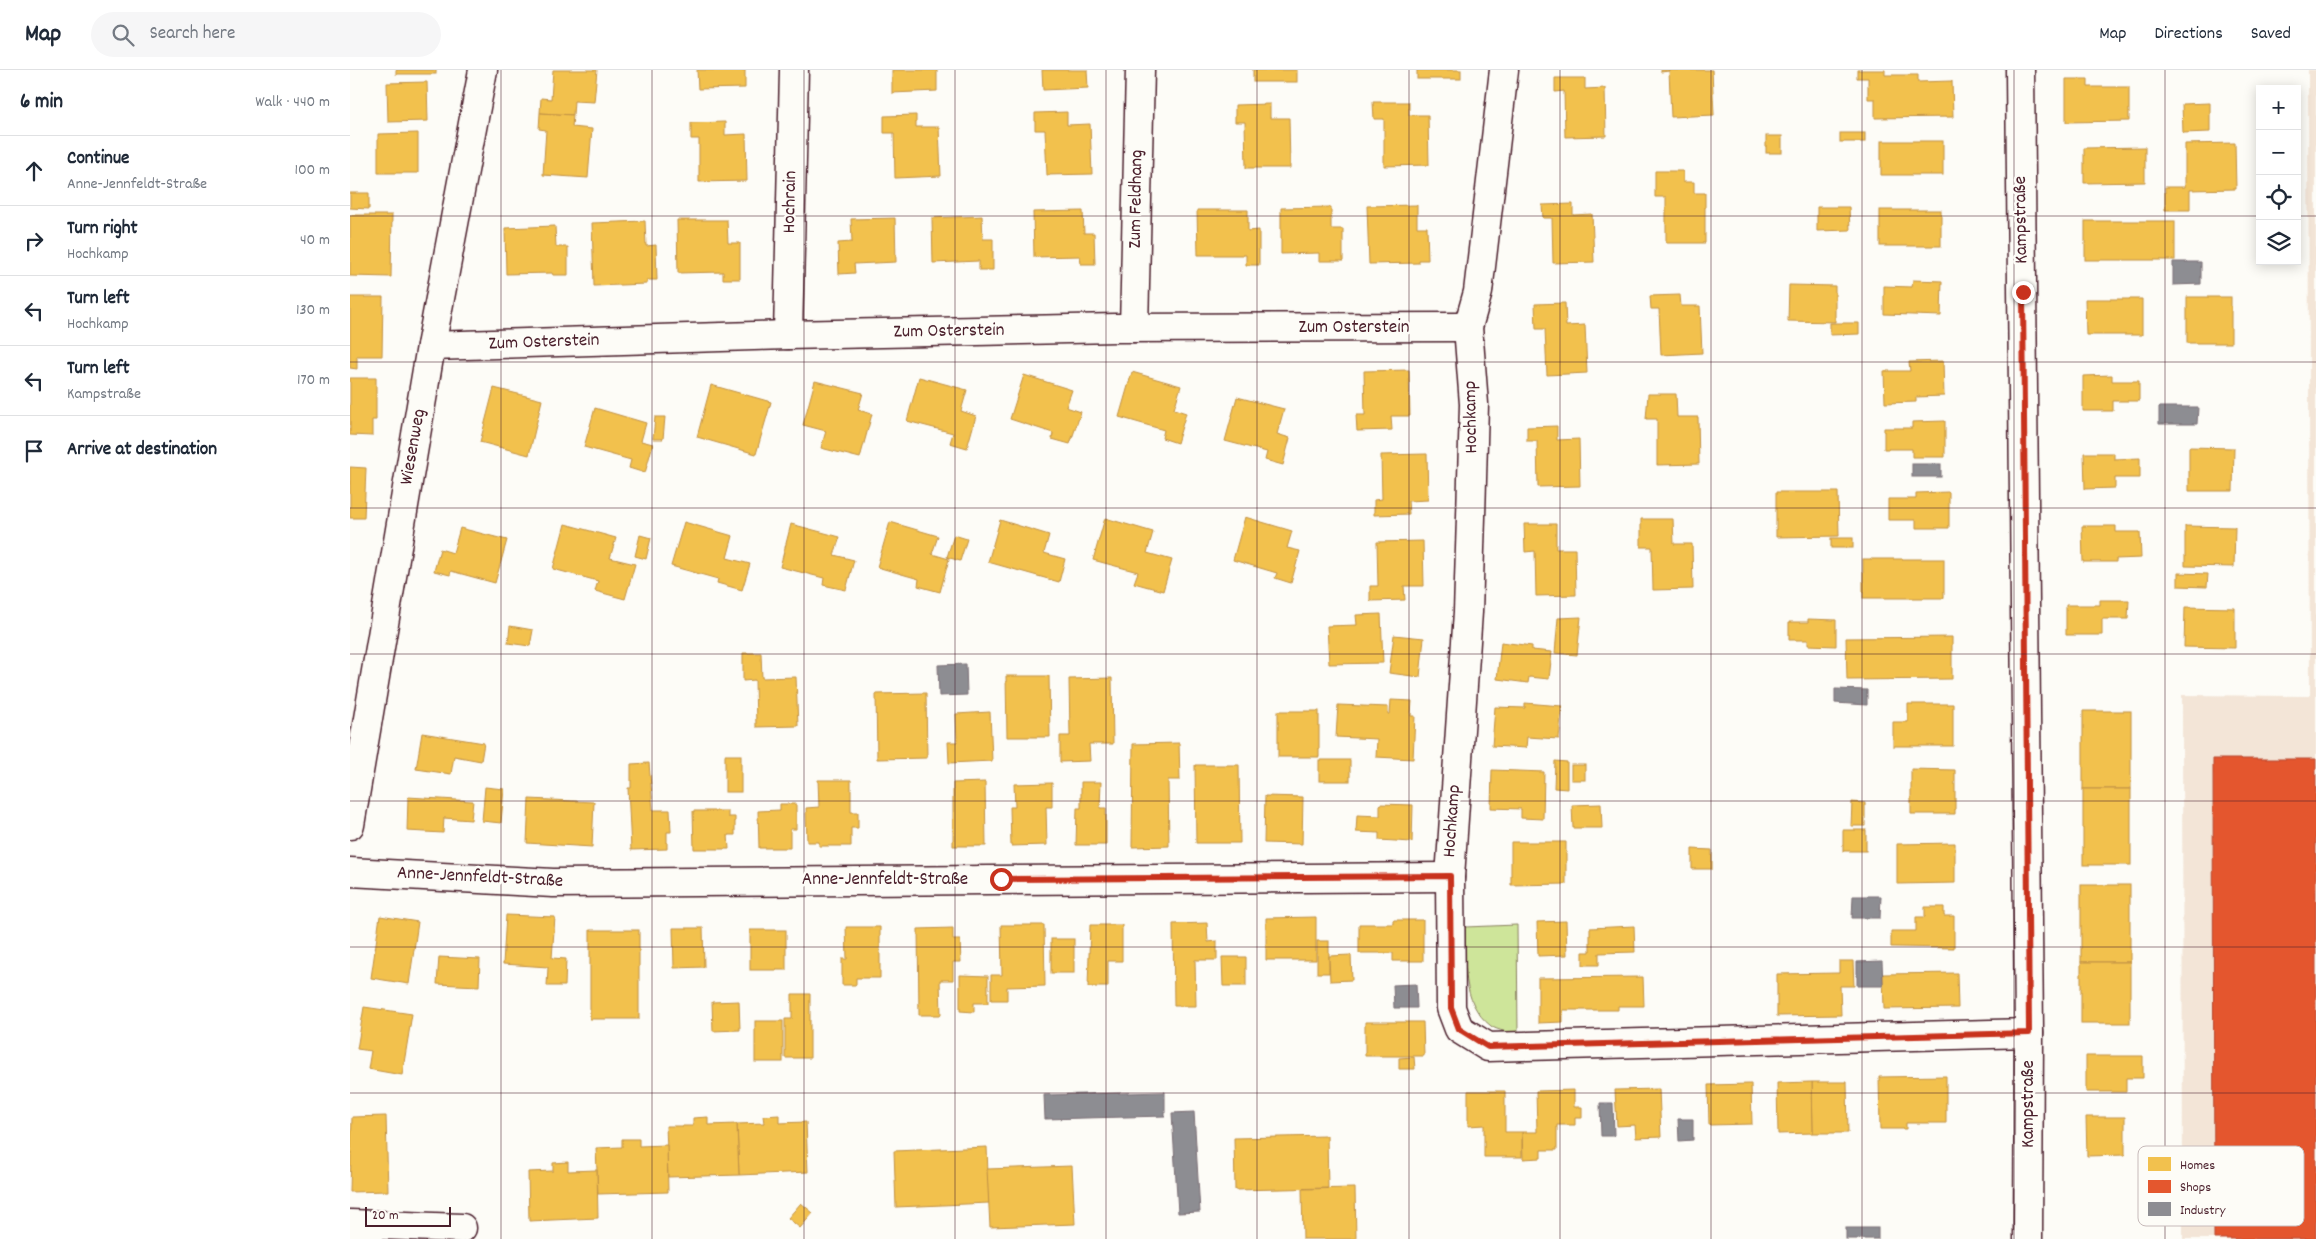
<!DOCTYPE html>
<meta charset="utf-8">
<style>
body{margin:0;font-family:Dekko,sans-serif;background:#f6f6f7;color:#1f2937}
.controls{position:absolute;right:15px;top:15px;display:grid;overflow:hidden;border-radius:0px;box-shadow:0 2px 12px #0003}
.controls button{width:45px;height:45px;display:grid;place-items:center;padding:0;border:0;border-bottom:1px solid #e0e1e3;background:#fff;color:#1f2937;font:25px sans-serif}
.scale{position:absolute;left:15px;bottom:12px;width:86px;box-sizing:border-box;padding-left:5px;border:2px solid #4a1f2b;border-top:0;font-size:14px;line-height:18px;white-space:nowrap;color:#4a1f2b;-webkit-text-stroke:4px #fdfcf7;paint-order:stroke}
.stop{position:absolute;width:15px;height:15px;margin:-11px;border:4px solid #c8321e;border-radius:50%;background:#fff}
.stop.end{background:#c8321e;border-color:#fff;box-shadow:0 1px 5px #0008}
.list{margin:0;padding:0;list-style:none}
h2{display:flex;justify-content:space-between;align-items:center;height:65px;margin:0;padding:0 20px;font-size:21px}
h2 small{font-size:16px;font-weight:400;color:#747a83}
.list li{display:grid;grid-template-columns:32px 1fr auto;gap:15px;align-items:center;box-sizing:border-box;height:70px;padding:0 20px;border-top:1px solid #e0e1e3}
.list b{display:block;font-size:19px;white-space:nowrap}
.list p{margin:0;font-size:16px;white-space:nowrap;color:#747a83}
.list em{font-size:16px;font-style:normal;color:#747a83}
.icon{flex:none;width:28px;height:28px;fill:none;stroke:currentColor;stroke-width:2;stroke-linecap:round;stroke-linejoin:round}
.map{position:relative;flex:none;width:1966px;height:1169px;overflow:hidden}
header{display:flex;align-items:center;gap:30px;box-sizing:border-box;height:70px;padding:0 25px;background:#fff;border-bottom:1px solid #e0e1e3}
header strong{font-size:24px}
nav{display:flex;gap:28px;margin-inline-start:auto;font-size:18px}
.search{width:350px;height:45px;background:#f6f6f7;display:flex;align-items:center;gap:12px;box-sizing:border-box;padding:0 18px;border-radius:28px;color:#747a83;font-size:19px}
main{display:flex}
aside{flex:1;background:#fff}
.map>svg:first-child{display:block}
.built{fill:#f3e5d7}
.green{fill:#cee59a;stroke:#8c8262}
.homes{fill:#f2c14e;stroke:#c09044}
.shops{fill:#e4572e;stroke:#b6462d}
.industry{fill:#8d8d92;stroke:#796c73}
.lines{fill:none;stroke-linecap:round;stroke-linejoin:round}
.minor-casing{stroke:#4a1f2b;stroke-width:31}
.minor{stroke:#fdfcf7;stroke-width:28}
.route{stroke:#c8321e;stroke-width:6}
.grid{fill:none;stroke:#4a1f2b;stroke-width:1;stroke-opacity:0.55}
.labels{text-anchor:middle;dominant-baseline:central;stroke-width:5;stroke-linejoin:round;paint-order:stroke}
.street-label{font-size:19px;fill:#4a1f2b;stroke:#fdfcf7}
.key{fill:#fdfcf7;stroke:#c7baba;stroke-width:1}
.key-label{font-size:14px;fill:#4a1f2b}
</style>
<header>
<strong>Map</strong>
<div class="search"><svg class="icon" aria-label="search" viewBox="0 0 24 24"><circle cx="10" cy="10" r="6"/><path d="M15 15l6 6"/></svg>Search here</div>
<nav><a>Map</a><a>Directions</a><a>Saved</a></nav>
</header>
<main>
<aside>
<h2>6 min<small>Walk · 440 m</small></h2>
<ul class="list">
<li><svg class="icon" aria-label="ahead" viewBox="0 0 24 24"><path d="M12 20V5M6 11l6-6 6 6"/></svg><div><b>Continue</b><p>Anne-Jennfeldt-Straße</p></div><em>100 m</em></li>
<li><svg class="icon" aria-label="right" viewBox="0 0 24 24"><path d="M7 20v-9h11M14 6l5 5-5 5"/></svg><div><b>Turn right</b><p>Hochkamp</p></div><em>40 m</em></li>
<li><svg class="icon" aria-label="left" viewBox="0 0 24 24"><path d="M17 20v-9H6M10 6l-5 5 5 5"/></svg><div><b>Turn left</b><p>Hochkamp</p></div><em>130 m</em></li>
<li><svg class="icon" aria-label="left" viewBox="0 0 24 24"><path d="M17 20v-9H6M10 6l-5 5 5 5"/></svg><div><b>Turn left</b><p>Kampstraße</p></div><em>170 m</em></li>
<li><svg class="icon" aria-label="arrive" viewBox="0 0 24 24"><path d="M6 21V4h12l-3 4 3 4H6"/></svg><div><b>Arrive at destination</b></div></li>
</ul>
</aside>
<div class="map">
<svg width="1966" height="1169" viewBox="0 0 1966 1169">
<rect width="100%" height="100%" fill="#fdfcf7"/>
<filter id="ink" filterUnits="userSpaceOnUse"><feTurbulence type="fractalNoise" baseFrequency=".02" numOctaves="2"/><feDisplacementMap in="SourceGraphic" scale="10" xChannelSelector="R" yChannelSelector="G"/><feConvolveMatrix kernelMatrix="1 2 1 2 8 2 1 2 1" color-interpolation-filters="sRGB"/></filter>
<g filter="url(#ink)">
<path class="built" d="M1958 0H1966V1169H1833L1832 625 1960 626Z"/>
<path class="green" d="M1167 855 1168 964C1160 962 1148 961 1141 956 1110 932 1116 892 1115 857Z"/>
<g class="homes">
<rect x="46" y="0" width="40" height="4"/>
<path d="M203 0H247L244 32 224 31 223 45 190 43 191 28 201 29Z"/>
<path d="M347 0H395V18L348 19Z"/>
<path d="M542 0H587V21L542 23Z"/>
<path d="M692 0H737L738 18 693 20Z"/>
<rect x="903" y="0" width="44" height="12"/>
<rect x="1067" y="0" width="44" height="9"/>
<path d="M1311 0H1362L1364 45 1321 47 1319 1 1311 2Z"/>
<path d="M1507 0H1535V5H1568V12L1602 11 1603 47 1525 48V29H1518V8H1507Z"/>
<path d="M1205 8H1235V19L1255 18 1256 66 1215 67 1214 21 1205 22Z"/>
<path d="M1716 9H1738V17H1779V51L1716 52Z"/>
<path d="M77 12 78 51 38 52 37 13Z"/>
<path d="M1023 32H1059V45H1078L1079 95 1034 96V49H1024Z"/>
<path d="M1860 33V62L1833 63 1832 34Z"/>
<path d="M920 34V48H939L940 98H896L895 52H885V35Z"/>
<path d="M717 42V55L740 54 742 104 697 105 695 60H685V43Z"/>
<path d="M190 43 223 45 222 57 242 59 238 108 193 105 196 60 189 59Z"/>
<path d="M566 45V57H589L591 106 545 108 544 63H534V46Z"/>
<path d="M375 52V65L396 64 397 111 349 112V69H341V53Z"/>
<path d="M68 63V103H28V64Z"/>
<rect x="1490" y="63" width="25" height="9"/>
<rect x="1416" y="66" width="16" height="17"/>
<rect x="1531" y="71" width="62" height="34"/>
<path d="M1885 73 1886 119 1840 120V140H1815V117H1835V74Z"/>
<path d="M1795 77V112L1734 113V78Z"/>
<path d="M1305 101H1333V112H1344V123H1355V173H1316V127H1305Z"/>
<path d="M0 123H19V139L0 138Z"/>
<path d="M1223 134V145L1242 144 1244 192 1203 193 1202 148H1193L1192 135Z"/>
<path d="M1067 135V157H1077L1078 190H1069V193L1019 194 1017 136Z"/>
<path d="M981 137V159H993V191H969V183L931 184V138Z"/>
<path d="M1467 137H1499L1500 160 1467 161Z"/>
<path d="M847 140H898V161L909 160V195H896V185H848Z"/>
<rect x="1530" y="140" width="61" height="36"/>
<path d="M733 141 734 163H744L745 194H731L730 186 684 187 683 142Z"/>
<path d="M0 145H42L41 207 0 206Z"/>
<path d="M632 146 633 169H643V200H629V191L583 193 582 148Z"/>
<path d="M545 148 546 192 504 194 505 203 489 204 488 173 502 172 501 149Z"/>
<path d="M327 150H377L378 173H390V209H373V202L328 203Z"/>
<path d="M295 151 296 176 306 175 307 210H297V214L244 216 242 153Z"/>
<rect x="1735" y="151" width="90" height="39"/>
<path d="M205 156 206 177H218V205H203L202 203 156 204 155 158Z"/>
<path d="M1563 210 1592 211 1591 246 1534 244V216L1562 217Z"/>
<path d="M1439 215 1485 216V252L1438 251Z"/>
<path d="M1330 225 1331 236H1350L1352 283 1311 285 1309 239H1301L1300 226Z"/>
<path d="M0 227H33L32 286H7V299L0 298Z"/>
<rect x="1837" y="227" width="44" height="46"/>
<path d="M1735 229H1792V265H1736Z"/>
<path d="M1215 233 1216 256 1235 255 1237 303 1197 305 1195 259H1186L1185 234Z"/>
<path d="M1480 253H1509V264L1480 265Z"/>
<path d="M1593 291 1594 326 1566 327V332L1535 333 1534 301H1560L1559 292Z"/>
<path d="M1059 300 1060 346H1041L1042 360 1007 361 1006 345H1015L1014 301Z"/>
<path d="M782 302 831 316 824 339 836 343 827 373 812 368 814 360 769 347Z"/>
<path d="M674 305 722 320 716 337 731 342 720 374 702 369 703 363 660 349Z"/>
<path d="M1762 305V311H1789V331H1763V341H1733V306Z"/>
<path d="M569 307 617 320 611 341 626 346 617 378 600 373 603 363 557 351Z"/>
<path d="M0 308H26V350H22V366L0 365Z"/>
<path d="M465 311 513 323 508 340 522 344 510 388 471 378 476 361 453 355Z"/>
<path d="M361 315 421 332 406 384 347 367Z"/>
<path d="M144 318 192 330 179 385 130 372Z"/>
<path d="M1298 324H1326L1327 347H1348L1349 394 1307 395V349H1296Z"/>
<path d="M887 327 934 339 927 364 940 368 933 395 915 390 917 382 875 371Z"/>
<path d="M245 338 296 353 291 371 303 374 295 403 279 398 281 390 234 377Z"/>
<path d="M305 347H315L313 369H303Z"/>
<path d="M1595 351V387H1562V379H1534V358H1562V352Z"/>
<path d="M1207 356V370L1229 369 1230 416 1188 417 1187 371H1177V357Z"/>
<path d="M1839 377 1884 378 1883 421H1839Z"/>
<path d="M1734 383H1764V389L1790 388V408H1765V418L1735 419Z"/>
<path d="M1077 384 1078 430 1058 431 1059 444 1024 445V430L1032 429 1031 385Z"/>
<path d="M0 397 16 398 14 448H0Z"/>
<path d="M1426 422H1488L1489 466 1426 467Z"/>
<path d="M1599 422V458H1566V450H1538V429H1566V423Z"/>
<path d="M895 447 942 461 937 478 950 481 941 513 925 508 927 503 883 490Z"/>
<path d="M755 448 803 462 797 483 822 490 813 521 784 513 788 502 743 490Z"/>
<path d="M1291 449H1323L1324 474H1342L1343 519 1303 520 1302 477H1291Z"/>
<path d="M650 450 699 465 694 483 715 489 709 512 638 492Z"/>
<path d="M334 452 383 466 377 488 400 494 392 520 367 513 368 509 321 496Z"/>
<path d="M540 452 588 466 582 484 599 489 590 522 568 516 569 509 527 497Z"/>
<path d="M215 454 266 468 260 488 285 494 275 529 245 521 248 511 203 499Z"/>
<path d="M441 454 490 467 484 485 504 490 496 520 473 515 474 508 430 497Z"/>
<path d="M1174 454H1206V479H1225L1226 525 1186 526 1185 481 1175 482Z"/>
<path d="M1732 456H1766V462H1790L1791 488 1766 489V492H1733Z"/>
<path d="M1835 456 1885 457 1884 497 1835 496Z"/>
<path d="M110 458 157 470 145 513 101 501 100 505 84 501 90 479 103 483Z"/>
<path d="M290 465 301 468 296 489 285 486Z"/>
<path d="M604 465 617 469 610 491 597 487Z"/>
<rect x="1481" y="468" width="22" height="10"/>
<path d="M1073 471 1074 516H1054L1055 530 1020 531V516H1028L1027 472Z"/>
<rect x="1513" y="489" width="81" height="39"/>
<path d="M1828 503 1858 504 1857 517 1828 516Z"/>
<path d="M1750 530H1779L1778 549H1752V565H1716V535H1750Z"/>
<path d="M1835 537 1885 538V578L1834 577Z"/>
<path d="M1031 544 1033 593 979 594 977 556 1007 555 1006 545Z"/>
<path d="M1231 547 1227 585 1205 583 1208 548Z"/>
<path d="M1458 549 1486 550V576L1458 575V570H1439V552H1458Z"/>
<path d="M160 556 183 560 180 576 158 573Z"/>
<path d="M1044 565 1074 568 1070 607 1039 603Z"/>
<path d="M1602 567V609L1497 610 1496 568Z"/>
<path d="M1151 572 1182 576V580L1202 582 1199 609 1179 607 1178 613 1147 609Z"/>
<path d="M393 583H411L412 608 446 607 448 656 406 657 405 610 393 611Z"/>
<path d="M656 606H699L700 667H657Z"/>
<path d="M762 608 763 674H739L740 691 710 692V666H720L719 609Z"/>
<path d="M576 623 577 688 527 689 526 624Z"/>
<path d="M1041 630 1062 631 1061 646H1065L1063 689 1026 687 1027 669 986 667 988 635 1038 637V644H1040Z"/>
<path d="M1175 633 1212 636 1209 669 1177 667 1176 678 1142 676 1145 637 1175 638Z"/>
<path d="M1558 634H1603V676H1543V652H1558Z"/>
<rect x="928" y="641" width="41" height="46"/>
<rect x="1733" y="641" width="48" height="78"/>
<path d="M640 642 642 691 599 693 598 672H607L606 644Z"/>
<path d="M72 663 134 673 131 691 104 686 101 704 66 699Z"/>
<path d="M829 673 830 710H818L819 776 782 777 783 674Z"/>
<rect x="375" y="685" width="16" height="37"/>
<rect x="969" y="690" width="31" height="21"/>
<path d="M1205 691 1217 692V719L1204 718Z"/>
<path d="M299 693 303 740H320L321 762H317V779L281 780 278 718H281V694Z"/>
<path d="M845 695H889L890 773H846Z"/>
<rect x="1221" y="695" width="14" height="15"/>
<path d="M1561 699 1605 700V744H1561Z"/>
<path d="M1142 700 1194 702 1193 749 1171 748V739L1141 738Z"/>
<path d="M468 710H501V742H508V758H501V776H469V772H457L456 738 469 737Z"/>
<path d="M635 712 636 776H603V713Z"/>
<path d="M731 712H751L750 738H756V775H726L727 738H731Z"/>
<path d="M702 713V737H696L697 775 661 776 660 737H665L664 714Z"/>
<path d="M135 717 154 719 151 753 132 751Z"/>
<rect x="1733" y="719" width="48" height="76"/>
<path d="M915 726 953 727 952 774 914 773Z"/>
<path d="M58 727 123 731 121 750 94 748 93 763 57 761Z"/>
<path d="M179 729 244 732 242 777 177 773Z"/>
<path d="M1502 732 1515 733V756H1501Z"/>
<path d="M430 734H446V759H440V778H409L408 741 430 740Z"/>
<path d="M1030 734 1063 735 1062 772 1029 770V763L1006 762 1007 745 1030 746Z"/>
<path d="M1251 734 1252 758H1223L1222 735Z"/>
<path d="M343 741H378V747H385V765H378L379 779H344Z"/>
<rect x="1493" y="760" width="23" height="21"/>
<path d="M1161 772H1216V814L1161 815Z"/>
<path d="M1605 773V813L1547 814V774Z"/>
<path d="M1342 779 1362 780V799H1342Z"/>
<rect x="1731" y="815" width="49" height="77"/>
<path d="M1575 837H1594V846H1604V878L1541 877V861H1566V847H1575Z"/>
<path d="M156 845 205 847 202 888 216 889 215 916H197L198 897 153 894Z"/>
<path d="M30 846 68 852 59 914 21 908Z"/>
<path d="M966 847V890H916V848Z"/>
<path d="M1043 850H1073V891H1043V883H1009V854H1043Z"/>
<path d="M1216 851 1217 885 1188 886 1187 852Z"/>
<path d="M857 853 858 872 867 871V890H845L846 936H824L823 854Z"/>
<path d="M651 855H694L695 916 657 917V930H641V905H652Z"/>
<path d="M740 855H772V891H758V917H738Z"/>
<path d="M1284 856 1285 882 1249 883V895H1233V882H1240V858Z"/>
<path d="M496 857H530V908H506V915H492V889H497Z"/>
<path d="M323 858H353L354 897 324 898Z"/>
<path d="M603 858V870H610L611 892H603V910H590L591 945H569L568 859Z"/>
<rect x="240" y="860" width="49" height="89"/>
<rect x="400" y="860" width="36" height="40"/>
<rect x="701" y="869" width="23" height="34"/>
<rect x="967" y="871" width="12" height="32"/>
<path d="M1001 885 1002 910 980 911 979 886Z"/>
<path d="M89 887 130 889 129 916 87 914Z"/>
<path d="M872 887H896V916H873Z"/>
<path d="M1489 891H1503L1504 916H1490L1491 945 1427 946V904L1489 903Z"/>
<rect x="1731" y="892" width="49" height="61"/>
<path d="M1607 903 1608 938 1534 939 1533 904Z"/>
<path d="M610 905 638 906V933H624V942L610 941Z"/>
<path d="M1293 907 1294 936H1268V940H1213V952L1188 953V908Z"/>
<path d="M442 924H460V988H435V949H442Z"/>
<path d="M389 931 390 960 363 961 362 932Z"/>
<path d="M14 937 62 944 52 1005 18 999 21 981 7 979Z"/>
<rect x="405" y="951" width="28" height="41"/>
<path d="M1015 952H1073L1074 986H1015Z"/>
<path d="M1736 986H1793V1008H1776V1022H1736Z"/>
<path d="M1064 987 1065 999H1049V988Z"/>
<path d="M1596 1006V1053H1556V1059H1530L1529 1007Z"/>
<path d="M1462 1012H1497L1498 1063H1463Z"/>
<path d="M1462 1012 1463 1063 1428 1064 1427 1013Z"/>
<path d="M1401 1014 1402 1054 1359 1055 1358 1015Z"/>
<path d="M1309 1019 1311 1067 1286 1068 1285 1055 1267 1056 1265 1020Z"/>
<path d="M1224 1020V1037H1232V1048H1225V1055H1207V1080H1191V1088L1173 1089 1172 1062H1187L1186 1021Z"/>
<path d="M1118 1021H1155V1062H1172V1087H1134V1055L1118 1056Z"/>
<path d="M429 1045V1053L456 1052 458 1102 389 1105 387 1054 414 1053 413 1046Z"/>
<path d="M36 1046 38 1121 0 1122 2 1047Z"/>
<path d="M358 1047V1055L387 1054 389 1105 318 1107 316 1056H343V1048Z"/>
<path d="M1736 1047H1775V1085L1737 1086Z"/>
<path d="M977 1066 978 1118 885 1120 884 1068Z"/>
<path d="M272 1069H289V1076L317 1075 318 1122 248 1124 246 1078 272 1077Z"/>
<path d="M637 1077 639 1133 546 1137 544 1081Z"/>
<path d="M218 1092V1101L247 1100 248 1148 179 1151 178 1102 203 1101V1093Z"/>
<path d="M722 1096 725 1154 640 1157 637 1099Z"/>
<path d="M1005 1118 1006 1169H953L952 1119Z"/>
<path d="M451 1133 463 1143 450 1158 438 1148Z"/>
</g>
<path class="shops" d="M1863 689H1966V1169H1864Z"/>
<g class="industry">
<path d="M1823 192H1851V214L1823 215Z"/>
<path d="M1809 337H1848L1847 354H1809Z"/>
<rect x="1562" y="394" width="29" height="13"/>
<path d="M616 594 617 625 589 626 588 595Z"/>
<path d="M1485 619 1517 620V635L1485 633Z"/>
<path d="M1503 826H1531L1530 848H1502Z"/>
<path d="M1532 891 1533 916H1507V892Z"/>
<path d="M1066 914 1067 938H1044L1043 915Z"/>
<path d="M815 1022V1046L695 1049 694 1025Z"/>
<path d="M1250 1033H1263L1264 1066H1251Z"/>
<path d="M844 1042 850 1142 828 1143 822 1043Z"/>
<path d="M1328 1049H1343V1070L1329 1071Z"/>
<rect x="1496" y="1158" width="32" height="11"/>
</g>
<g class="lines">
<g class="minor-casing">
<g id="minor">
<path d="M1154 0 1128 222 1118 257 1124 334 1121 447 1118 542 1100 807 1101 938 1109 959 1138 977 1679 963"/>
<path d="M1670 0 1679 963 1678 1169"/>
<path d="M784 258 790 0"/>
<path d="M438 265 444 0"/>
<path d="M81 276 438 265 766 258 1118 257"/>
<path d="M0 755 81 276 133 0"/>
<path d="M0 802 203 813 1100 807"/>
<path d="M0 1154 112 1158"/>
</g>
</g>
<use href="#minor" class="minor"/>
</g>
</g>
<g class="lines" filter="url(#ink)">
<path class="route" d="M651 809 1100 806 1101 938 1109 959 1138 977 1679 963 1673 222"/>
</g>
<path class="grid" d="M151 0V1169M302 0V1169M454 0V1169M605 0V1169M756 0V1169M907 0V1169M1059 0V1169M1210 0V1169M1361 0V1169M1512 0V1169M1664 0V1169M1815 0V1169M0 146H1910M1947 146H1966M0 292H1966M0 438H1966M0 584H1966M0 731H1966M0 877H1966M0 1023H1966"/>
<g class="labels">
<g class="street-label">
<text transform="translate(787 129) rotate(-89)">Zum Feldhang</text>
<text transform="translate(441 132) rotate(-89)">Hochrain</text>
<text transform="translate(1672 150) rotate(-91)">Kampstraße</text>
<text x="1004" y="258">Zum Osterstein</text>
<text transform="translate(599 262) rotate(-1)">Zum Osterstein</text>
<text transform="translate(194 273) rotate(-2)">Zum Osterstein</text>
<text transform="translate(1122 347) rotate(-91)">Hochkamp</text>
<text transform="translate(64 377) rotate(-80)">Wiesenweg</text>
<text transform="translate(1103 751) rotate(-86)">Hochkamp</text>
<text transform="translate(130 808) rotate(3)">Anne-Jennfeldt-Straße</text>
<text x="535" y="810">Anne-Jennfeldt-Straße</text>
<text transform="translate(1679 1034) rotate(-90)">Kampstraße</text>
</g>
</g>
<rect x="1788" y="1076" width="166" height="80" rx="8" class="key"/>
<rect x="1798" y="1087" width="23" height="14" fill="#f2c14e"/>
<rect x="1798" y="1110" width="23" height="13" fill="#e4572e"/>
<rect x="1798" y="1132" width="23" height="14" fill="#8d8d92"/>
<g class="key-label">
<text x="1830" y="1099">Homes</text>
<text x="1830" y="1121">Shops</text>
<text x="1830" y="1144">Industry</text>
</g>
</svg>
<div class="controls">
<button>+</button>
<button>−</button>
<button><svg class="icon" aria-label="locate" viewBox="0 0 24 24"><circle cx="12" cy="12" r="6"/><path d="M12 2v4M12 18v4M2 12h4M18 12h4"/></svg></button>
<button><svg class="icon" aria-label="layers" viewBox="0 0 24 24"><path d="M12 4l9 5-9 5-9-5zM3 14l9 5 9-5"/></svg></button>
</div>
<div class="scale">20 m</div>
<div class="stop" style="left:651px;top:809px"></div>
<div class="stop end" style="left:1673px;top:222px"></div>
</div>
</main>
